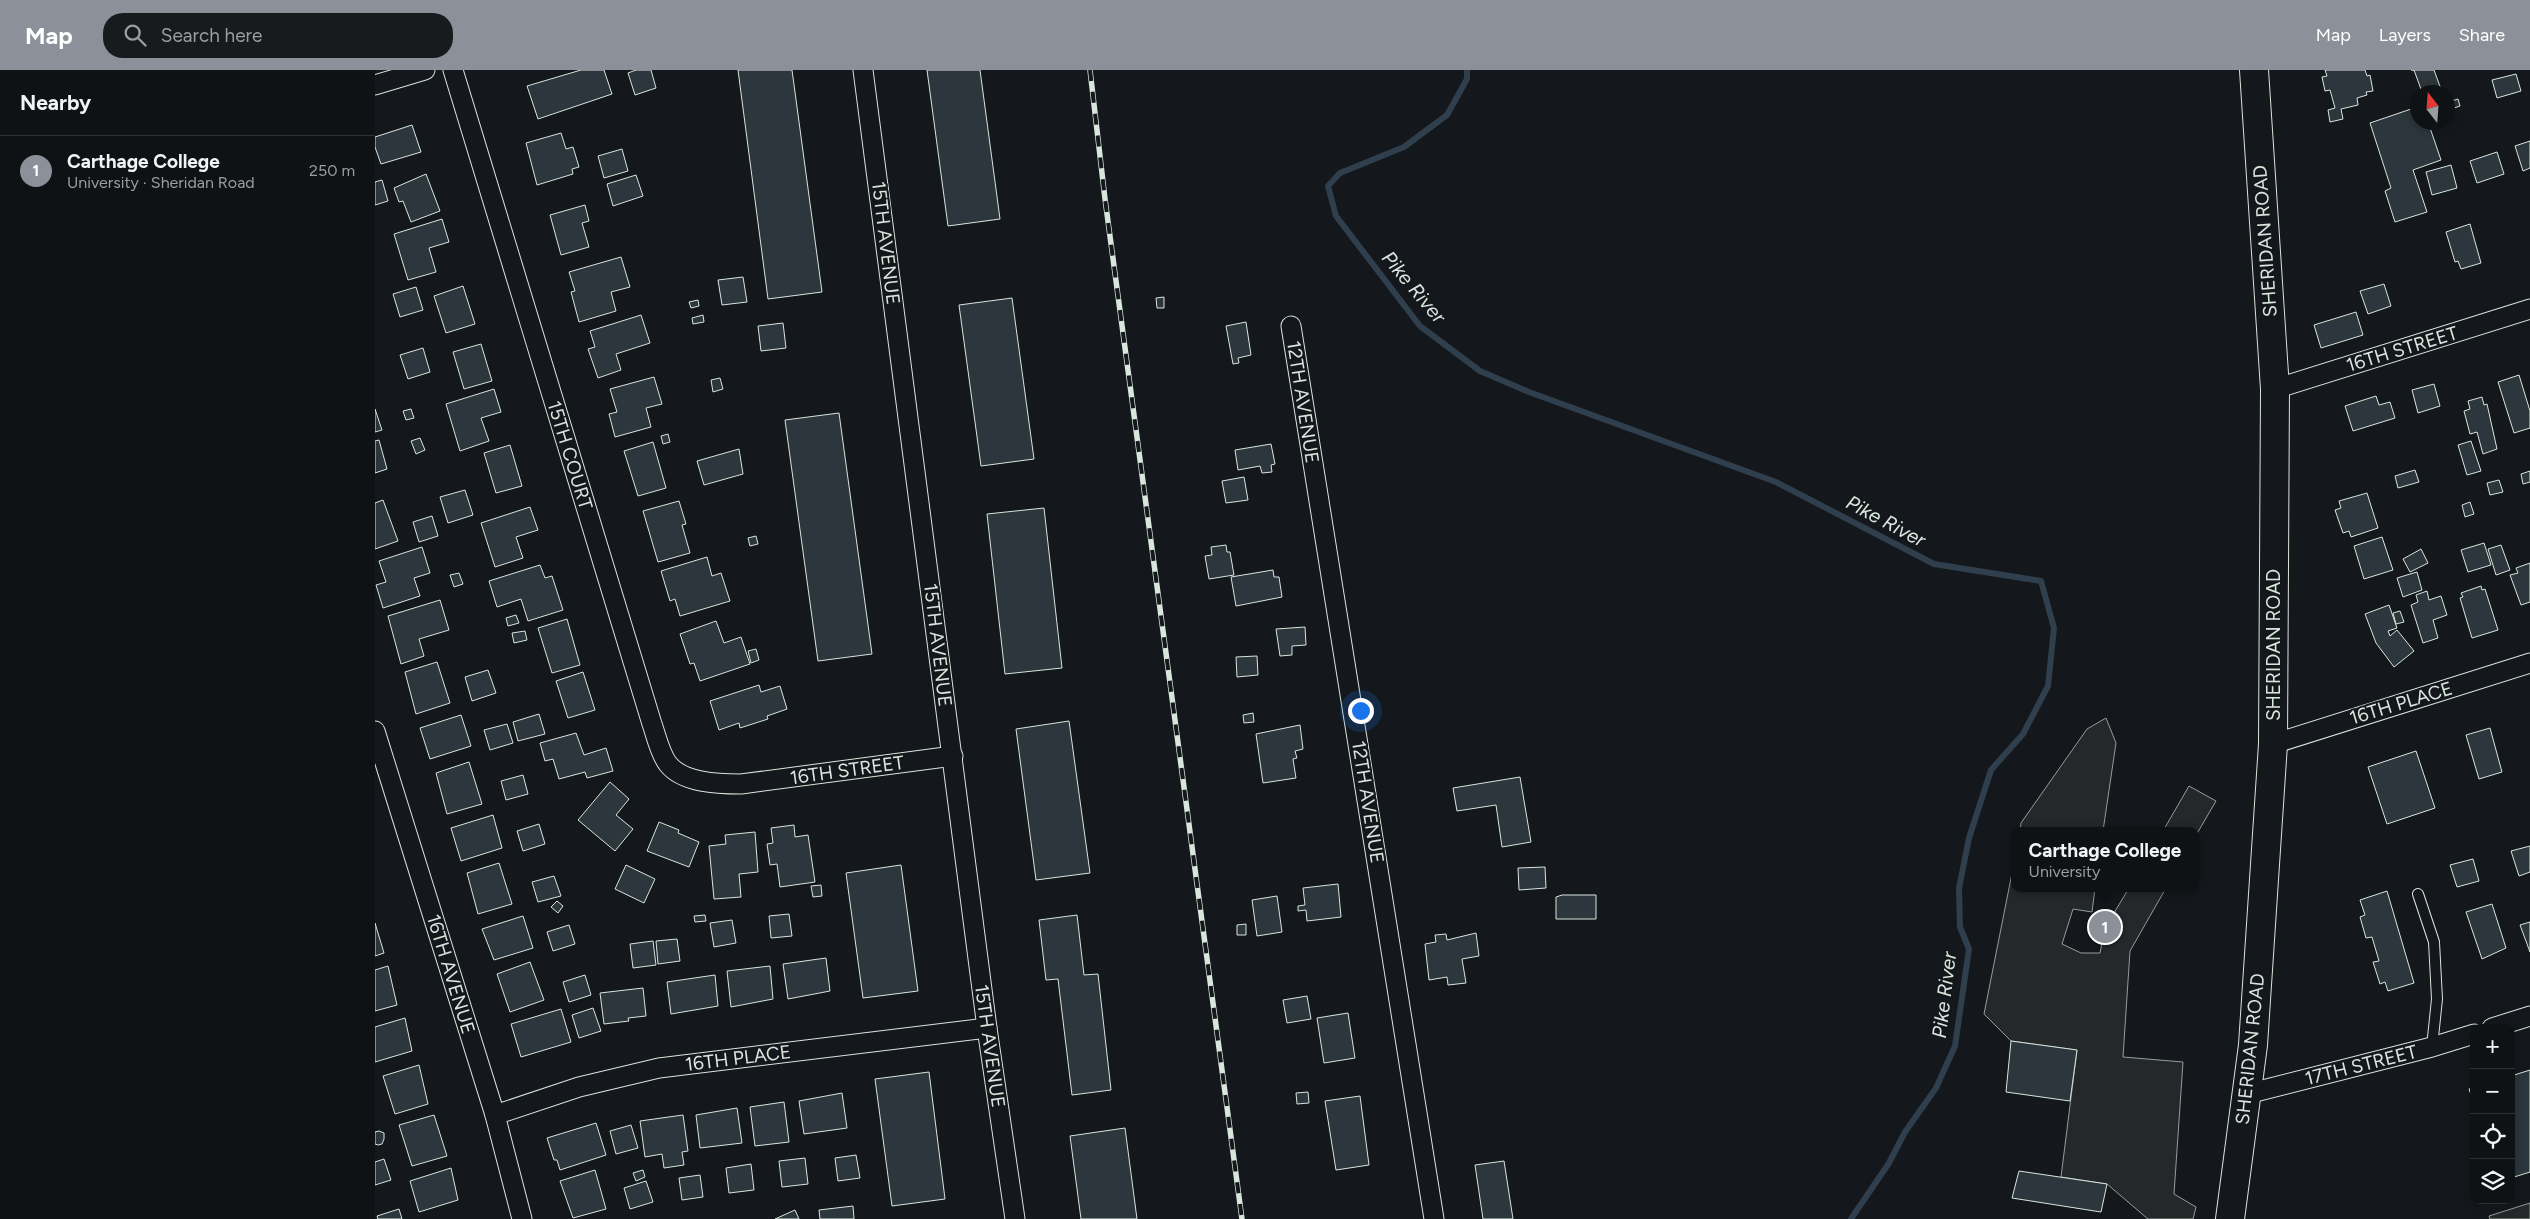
<!DOCTYPE html>
<meta charset="utf-8">
<style>
body{margin:0;font-family:Figtree,sans-serif;background:#181b1e;color:#f1f3f6}
.controls{position:absolute;right:15px;bottom:15px;display:grid;overflow:hidden;border-radius:10px;box-shadow:0 2px 12px #0003}
.controls button{width:45px;height:45px;display:grid;place-items:center;padding:0;border:0;border-bottom:1px solid #2f3234;background:#0f1215;color:#f1f3f6;font:25px sans-serif}
.compass{position:absolute;left:2035px;top:15px;width:45px;height:45px;border-radius:50%;background:#0f1215;box-shadow:0 2px 12px #0003;rotate:343deg}
.you{position:absolute;left:985px;top:640px;width:18px;height:18px;margin:-12px;border:4px solid #fff;border-radius:50%;background:#1a73e8;box-shadow:0 0 0 8px #1a73e833}
.badge{display:grid;place-items:center;width:32px;height:32px;border-radius:50%;background:#8c9099;color:#fff;font-size:16px;font-weight:700}
.pin{position:absolute;translate:-50% -50%;border:2px solid #fff;box-shadow:0 1px 5px #0006}
.popup{position:absolute;left:1636px;top:757px;width:188px;height:65px;box-sizing:border-box;display:grid;place-content:center;border-radius:10px;background:#0f1215;filter:drop-shadow(0 1px 4px #0005);font-size:16px;white-space:nowrap;color:#9b9ea0}
.popup b{font-size:19px;color:#f1f3f6}
.popup::after{content:'';position:absolute;left:50%;top:100%;margin-left:-10px;border:10px solid transparent;border-top-color:#0f1215}
.list{margin:0;padding:0;list-style:none}
h2{display:flex;justify-content:space-between;align-items:center;height:65px;margin:0;padding:0 20px;font-size:21px}
h2 small{font-size:16px;font-weight:400;color:#9b9ea0}
.list li{display:grid;grid-template-columns:32px 1fr auto;gap:15px;align-items:center;box-sizing:border-box;height:70px;padding:0 20px;border-top:1px solid #2f3234}
.list b{display:block;font-size:19px;white-space:nowrap}
.list p{margin:0;font-size:16px;white-space:nowrap;color:#9b9ea0}
.list em{font-size:16px;font-style:normal;color:#9b9ea0}
.icon{flex:none;width:28px;height:28px;fill:none;stroke:currentColor;stroke-width:2;stroke-linecap:round;stroke-linejoin:round}
.map{position:relative;flex:none;width:2155px;height:1149px;overflow:hidden}
header{display:flex;align-items:center;gap:30px;box-sizing:border-box;height:70px;padding:0 25px;background:#8c9099;color:#fff}
header strong{font-size:24px}
nav{display:flex;gap:28px;margin-inline-start:auto;font-size:18px}
.search{width:350px;height:45px;background:#181b1e;display:flex;align-items:center;gap:12px;box-sizing:border-box;padding:0 18px;border-radius:20px;color:#9b9ea0;font-size:19px}
main{display:flex}
aside{flex:1;background:#0f1215}
.map>svg:first-child{display:block}
.parking{fill:#24282b;stroke:#939e99}
.lines{fill:none;stroke-linecap:round;stroke-linejoin:round}
.stream{stroke:#2f3f4d;stroke-width:6}
.building{fill:#2c363c;stroke:#d8e6dc}
.lane-casing{stroke:#d8e6dc;stroke-width:12}
.street-casing{stroke:#d8e6dc;stroke-width:21}
.primary-casing{stroke:#d8e6dc;stroke-width:30}
.lane{stroke:#14181c;stroke-width:10}
.street{stroke:#14181c;stroke-width:19}
.primary{stroke:#14181c;stroke-width:28}
.rail-casing{stroke:#d8e6dc;stroke-width:5.5}
.rail{stroke:#14181c;stroke-width:4;stroke-dasharray:11;stroke-linecap:butt}
.labels{text-anchor:middle;dominant-baseline:central;stroke-width:4;stroke-linejoin:round;paint-order:stroke}
.street-label{font-size:19px;fill:#d8e6dc;stroke:#14181c}
.water-label{font-size:20px;font-style:italic;fill:#d8e6dc;stroke:#14181c}
</style>
<header>
<strong>Map</strong>
<div class="search"><svg class="icon" aria-label="search" viewBox="0 0 24 24"><circle cx="10" cy="10" r="6"/><path d="M15 15l6 6"/></svg>Search here</div>
<nav><a>Map</a><a>Layers</a><a>Share</a></nav>
</header>
<main>
<aside>
<h2>Nearby<small></small></h2>
<ul class="list">
<li><span class="badge">1</span><div><b>Carthage College</b><p>University · Sheridan Road</p></div><em>250 m</em></li>
</ul>
</aside>
<div class="map">
<svg width="2155" height="1149" viewBox="0 0 2155 1149">
<rect width="100%" height="100%" fill="#14181c"/>
<g class="parking">
<path d="M1731 648 1741 673 1728 761H1645L1646 753 1712 659Z"/>
<path d="M1814 716 1841 731 1820 767V761H1788Z"/>
<path d="M1640 788V818H1720L1717 842 1698 839 1687 874 1706 883H1725L1730 858 1754 818H1791L1755 881 1748 987 1808 992 1799 1124 1821 1137 1818 1149H1773L1732 1114 1686 1107 1702 980 1636 971 1609 944Z"/>
<path d="M2155 1133V1149H2115L2114 1146Z"/>
</g>
<g class="lines">
<path class="stream" d="M1092 0V9L1072 45 1029 77 965 103 953 116 961 146 1045 256 1105 301 1154 322 1401 412 1559 494 1666 511 1679 558 1673 616 1648 664 1616 700 1594 768 1584 818 1585 857 1594 879 1580 976 1561 1018 1530 1062 1514 1093 1476 1149"/>
</g>
<g class="building">
<path d="M206 0H229L237 24 163 49 152 16Z"/>
<path d="M261 0H276L281 18 260 25 253 3Z"/>
<path d="M363 0H417L447 222 393 229Z"/>
<path d="M552 0H605L625 149 573 156Z"/>
<path d="M1950 0H1990L1992 6 1995 5 1998 21 1991 22 1992 25 1982 28 1983 35 1966 39 1968 49 1955 52 1953 40 1960 38 1955 20 1950 21 1947 7 1952 6Z"/>
<path d="M2036 0H2059L2067 22H2047L2039 0Z"/>
<path d="M2141 4 2146 21 2122 28 2117 10Z"/>
<path d="M2083 29 2085 36 2076 39 2073 32Z"/>
<path d="M2042 37V52H2053L2066 90 2038 100 2052 142 2020 152 2010 121 2016 118 1995 53Z"/>
<path d="M37 55 46 82 6 94 0 77V67Z"/>
<path d="M186 63 191 79 198 77 204 97 197 99 198 104 162 115 151 73Z"/>
<path d="M2155 71V98L2148 101 2140 76Z"/>
<path d="M247 79 253 101 229 108 223 86Z"/>
<path d="M2122 82 2129 104 2102 113 2095 91Z"/>
<path d="M2076 95 2082 118 2057 125 2051 102Z"/>
<path d="M51 104 65 141 36 152 28 131 24 132 19 118Z"/>
<path d="M261 105 268 126 238 136 232 114Z"/>
<path d="M7 110 13 131 0 135V112Z"/>
<path d="M210 135 214 151 207 153 214 177 186 185 175 145Z"/>
<path d="M67 149 74 172 54 178 61 202 33 210 19 164Z"/>
<path d="M2095 154 2106 193 2086 199 2083 191 2080 192 2071 162Z"/>
<path d="M246 187 255 217 236 222 241 241 204 252 196 222 200 221 194 202Z"/>
<path d="M368 207 372 232 347 235 343 210Z"/>
<path d="M2009 214 2016 236 1993 244 1985 221Z"/>
<path d="M88 216 100 254 71 263 59 226Z"/>
<path d="M41 217 48 240 25 247 18 224Z"/>
<path d="M789 227V238H782L781 228Z"/>
<path d="M637 228 659 389 606 396 584 235Z"/>
<path d="M323 230 324 236 316 238 314 232Z"/>
<path d="M1981 242 1988 265 1946 278 1939 255Z"/>
<path d="M266 245 275 273 241 284 246 300 223 308 213 279 220 277 215 261Z"/>
<path d="M328 245 329 252 318 254 317 248Z"/>
<path d="M871 252 876 285 863 288 864 293 858 294 851 256Z"/>
<path d="M408 253 411 278 386 281 383 256Z"/>
<path d="M106 274 117 311 89 319 78 282Z"/>
<path d="M48 278 55 302 33 309 25 285Z"/>
<path d="M2144 305 2155 341V358L2139 363 2123 312Z"/>
<path d="M279 307 287 334 271 338 276 357 240 367 234 344 242 342 235 319Z"/>
<path d="M345 308 348 319 338 322 336 310Z"/>
<path d="M2059 314 2065 336 2043 343 2037 320Z"/>
<path d="M119 319 126 342 106 348 114 371 85 381 71 334Z"/>
<path d="M2001 326 2004 335 2015 332 2020 348 1978 361 1970 336Z"/>
<path d="M2107 327 2109 335 2112 334 2122 379 2108 384 2102 362 2095 364 2089 341 2095 339 2093 331Z"/>
<path d="M0 339 7 360 0 362Z"/>
<path d="M36 339 39 348 31 350 28 341Z"/>
<path d="M464 343 497 584 443 591 410 350Z"/>
<path d="M293 364 295 372 288 374 286 366Z"/>
<path d="M45 368 50 380 41 384 36 371Z"/>
<path d="M4 370 12 399 0 403V371Z"/>
<path d="M2096 371 2106 401 2092 405 2083 375Z"/>
<path d="M278 372 291 418 263 426 249 381Z"/>
<path d="M896 374 900 394 896 395 897 402 887 403 885 396 863 400 860 380Z"/>
<path d="M135 375 147 416 121 423 109 383Z"/>
<path d="M364 379 368 404 329 415 322 391Z"/>
<path d="M2040 400 2044 412 2023 418 2020 406Z"/>
<path d="M2155 401V412L2148 414 2146 404Z"/>
<path d="M869 407 873 430 851 433 847 411Z"/>
<path d="M2124 410 2128 422 2115 425 2112 413Z"/>
<path d="M90 420 98 445 73 453 65 427Z"/>
<path d="M1992 423 2003 458 1976 467 1974 461 1968 463 1960 440 1966 438 1964 431Z"/>
<path d="M8 430 23 471 0 479V433Z"/>
<path d="M304 431 311 454 307 455 315 483 283 492 268 441Z"/>
<path d="M2095 432 2099 444 2090 447 2087 435Z"/>
<path d="M155 437 163 460 141 467 148 488 120 497 106 453Z"/>
<path d="M669 438 687 598 630 604 612 444Z"/>
<path d="M57 446 63 466 44 472 38 452Z"/>
<path d="M381 466 383 474 375 476 373 468Z"/>
<path d="M2007 467 2018 500 1989 509 1979 476Z"/>
<path d="M2109 473 2116 495 2093 502 2086 480Z"/>
<path d="M851 475 852 482H855L859 505 834 509 830 486 837 485 836 477Z"/>
<path d="M2126 475 2135 500 2121 505 2113 479Z"/>
<path d="M47 477 55 503 39 508 45 526 8 538 1 515 11 512 4 491Z"/>
<path d="M2046 479 2053 493 2035 502 2028 489Z"/>
<path d="M332 487 337 506 346 503 355 531 305 546 300 529 295 531 286 501Z"/>
<path d="M2155 493V532L2146 535 2135 505 2143 503 2141 498Z"/>
<path d="M165 495 170 508 177 506 188 540 153 551 146 529 122 537 114 511Z"/>
<path d="M898 500 899 507H904L907 527 861 536 856 507Z"/>
<path d="M2042 502 2047 520 2028 527 2022 508Z"/>
<path d="M84 503 88 514 79 517 75 505Z"/>
<path d="M2106 516 2107 520 2110 519 2123 560 2097 568 2085 528 2088 527 2086 523Z"/>
<path d="M2052 521 2054 530 2066 526 2072 545 2058 550 2063 568 2048 573 2036 535 2043 532 2041 525Z"/>
<path d="M65 530 74 560 44 569 49 586 26 594 13 546Z"/>
<path d="M2014 535 2022 558 2013 561 2015 566 2022 560 2039 581 2019 597 2001 573 1990 544Z"/>
<path d="M2025 541 2029 552 2021 554 2018 543Z"/>
<path d="M141 545 144 553 133 556 131 548Z"/>
<path d="M192 549 205 595 177 603 163 558Z"/>
<path d="M341 551 349 573 366 567 375 594 325 611 319 593 315 594 305 564Z"/>
<path d="M930 557 931 575 917 576V585L905 586 901 559Z"/>
<path d="M150 561 152 570 139 573 137 563Z"/>
<path d="M381 579 384 590 376 593 373 581Z"/>
<path d="M882 586 883 605 862 607 861 587Z"/>
<path d="M62 592 75 633 41 644 30 602Z"/>
<path d="M113 600 121 623 97 631 90 607Z"/>
<path d="M208 602 220 640 193 648 181 611Z"/>
<path d="M384 615 386 622 405 616 412 639 392 646 393 649 365 658 364 653 344 660 335 631Z"/>
<path d="M878 643 879 652 869 653 868 645Z"/>
<path d="M164 644 170 664 143 671 138 652Z"/>
<path d="M86 645 96 676 55 689 45 658Z"/>
<path d="M694 651 715 803 661 810 641 659Z"/>
<path d="M132 654 138 673 115 680 109 660Z"/>
<path d="M925 655 928 679 920 681 922 688 918 689 921 708 888 713 881 664Z"/>
<path d="M2115 658 2127 702 2104 709 2091 665Z"/>
<path d="M201 663 209 685 231 678 238 701 212 708 210 702 184 709 178 689 170 691 165 673Z"/>
<path d="M2041 681 2060 738 2012 754 1993 697Z"/>
<path d="M94 692 107 734 72 744 61 703Z"/>
<path d="M148 705 153 724 131 730 126 711Z"/>
<path d="M1145 707 1156 772 1127 777 1121 735 1082 741 1078 718Z"/>
<path d="M235 712 254 729 241 745 258 759 240 781 203 750Z"/>
<path d="M118 745 127 778 86 791 76 758Z"/>
<path d="M284 752 304 760 303 763 324 772 314 797 272 781Z"/>
<path d="M164 754 170 774 148 781 142 761Z"/>
<path d="M419 755 420 767 433 765 440 812 405 817 402 794 395 795 392 774 398 773 396 758Z"/>
<path d="M380 762 383 802 364 804 366 827 339 829 334 776 351 774 350 765Z"/>
<path d="M2155 776V802L2144 806 2136 781Z"/>
<path d="M2098 789 2104 811 2082 817 2075 795Z"/>
<path d="M124 793 137 834 103 844 92 803Z"/>
<path d="M251 795 280 809 269 833 240 819Z"/>
<path d="M526 795 543 921 488 928 471 803Z"/>
<path d="M1170 797 1171 818 1144 820 1143 798Z"/>
<path d="M179 806 186 826 163 832 157 812Z"/>
<path d="M963 814 966 847 932 851 931 840 923 841V836L930 835 928 818Z"/>
<path d="M446 815 447 826 438 827 436 816Z"/>
<path d="M2012 821 2039 913 2013 921 2010 912 2005 914 1998 892 2004 891 1997 867 1991 868 1985 847 1990 845 1985 830Z"/>
<path d="M1187 825H1221V849H1181V827Z"/>
<path d="M902 826 907 862 882 866 877 830Z"/>
<path d="M182 831 188 836 183 843 176 837Z"/>
<path d="M2117 834 2131 878 2107 889 2091 842Z"/>
<path d="M414 844 417 866 396 868 394 846Z"/>
<path d="M330 845 331 851 320 852 319 846Z"/>
<path d="M702 845 709 905 723 904 736 1020 697 1025 683 909 671 910 664 850Z"/>
<path d="M148 846 158 878 119 890 107 859Z"/>
<path d="M357 850 361 873 339 877 335 853Z"/>
<path d="M2155 852V882L2145 855Z"/>
<path d="M0 853 9 883 0 886Z"/>
<path d="M871 854V865H862V855Z"/>
<path d="M194 855 200 874 178 881 172 862Z"/>
<path d="M1101 863 1104 886 1087 889 1091 913 1073 915 1072 907 1054 910 1050 874 1061 872 1060 865 1071 864 1072 870Z"/>
<path d="M302 869 305 891 283 894 281 871Z"/>
<path d="M278 871 281 895 258 898 255 874Z"/>
<path d="M451 888 455 921 413 929 408 894Z"/>
<path d="M155 892 169 930 135 942 122 904Z"/>
<path d="M13 896 22 935 0 941V900Z"/>
<path d="M395 896 398 929 356 937 352 901Z"/>
<path d="M210 905 216 925 194 932 188 912Z"/>
<path d="M340 905 343 936 296 944 292 912Z"/>
<path d="M268 918 271 946 253 948 254 951 229 954 225 923Z"/>
<path d="M932 926 936 949 912 953 908 930Z"/>
<path d="M218 938 226 961 204 968 197 945Z"/>
<path d="M186 939 196 972 146 987 136 954Z"/>
<path d="M973 943 980 988 949 993 942 948Z"/>
<path d="M30 948 37 981 0 992V957Z"/>
<path d="M1636 971 1702 980 1695 1031 1631 1022Z"/>
<path d="M44 995 53 1034 20 1044 8 1006Z"/>
<path d="M2155 1000V1102L2136 1108V1006Z"/>
<path d="M554 1002 570 1129 517 1136 500 1009Z"/>
<path d="M2099 1017V1034L2094 1019Z"/>
<path d="M933 1022 934 1033 922 1034 921 1023Z"/>
<path d="M467 1023 472 1058 429 1064 424 1031Z"/>
<path d="M985 1026 994 1095 961 1100 950 1031Z"/>
<path d="M409 1032 414 1072 380 1076 375 1037Z"/>
<path d="M362 1038 367 1073 325 1078 321 1045Z"/>
<path d="M59 1045 72 1086 37 1096 24 1055Z"/>
<path d="M308 1045 313 1081 307 1082 309 1095 289 1098 287 1084 270 1087 265 1051Z"/>
<path d="M221 1053 231 1085 185 1100 182 1090H179L172 1068Z"/>
<path d="M256 1055 263 1078 241 1084 235 1061Z"/>
<path d="M750 1058 762 1149H706L695 1066Z"/>
<path d="M4 1061 9 1063V1069L7 1074 3 1075 0 1074V1062Z"/>
<path d="M481 1085 485 1108 463 1111 460 1088Z"/>
<path d="M430 1088 433 1114 407 1117 404 1091Z"/>
<path d="M9 1089 16 1110 0 1115V1092Z"/>
<path d="M1129 1091 1138 1149H1108L1100 1095Z"/>
<path d="M376 1094 379 1120 354 1123 351 1098Z"/>
<path d="M76 1098 83 1130 44 1142 35 1111Z"/>
<path d="M220 1100 231 1139 198 1148 185 1111Z"/>
<path d="M268 1100 270 1107 261 1111 258 1103Z"/>
<path d="M1644 1101 1732 1114 1726 1142 1637 1128Z"/>
<path d="M325 1105 328 1127 307 1130 304 1108Z"/>
<path d="M271 1111 278 1132 255 1139 249 1118Z"/>
<path d="M478 1136 479 1149H445L444 1140Z"/>
<path d="M24 1139 27 1149H3L2 1146Z"/>
<path d="M420 1140 424 1149H400Z"/>
</g>
<g class="lines">
<g class="lane-casing">
<path id="lane" d="M2043 824 2059 872 2062 929 2057 977"/>
</g>
<g class="street-casing">
<g id="street">
<path d="M78 0 277 654C281 665 285 684 293 694 308 713 343 714 366 714L578 686"/>
<path d="M488 0 612 958 640 1149"/>
<path d="M0 15 50 0"/>
<path d="M916 256 1059 1149"/>
<path d="M1900 319 2155 239"/>
<path d="M0 661 120 1045 147 1149"/>
<path d="M1898 674 2155 593"/>
<path d="M2117 958 2155 946"/>
<path d="M1872 1024 2057 977 2099 964"/>
<path d="M120 1045 204 1017 284 998 612 958"/>
</g>
</g>
<g class="primary-casing">
<path id="primary" d="M1855 1149 1878 975 1898 674 1900 319 1879 0"/>
</g>
<use href="#lane" class="lane"/>
<use href="#street" class="street"/>
<use href="#primary" class="primary"/>
<g class="rail-casing">
<path id="rail" d="M715 0 730 129 867 1149"/>
</g>
<use href="#rail" class="rail"/>
</g>
<g class="labels">
<g class="street-label">
<text transform="translate(1890 171) rotate(-94)">SHERIDAN ROAD</text>
<text transform="translate(511 173) rotate(83)">15TH AVENUE</text>
<text transform="translate(2027 279) rotate(-17)">16TH STREET</text>
<text transform="translate(928 332) rotate(81)">12TH AVENUE</text>
<text transform="translate(195 385) rotate(73)">15TH COURT</text>
<text transform="translate(563 575) rotate(83)">15TH AVENUE</text>
<text transform="translate(1898 575) rotate(-90)">SHERIDAN ROAD</text>
<text transform="translate(2026 633) rotate(-17)">16TH PLACE</text>
<text transform="translate(472 700) rotate(-8)">16TH STREET</text>
<text transform="translate(993 732) rotate(81)">12TH AVENUE</text>
<text transform="translate(76 904) rotate(73)">16TH AVENUE</text>
<text transform="translate(615 976) rotate(82)">15TH AVENUE</text>
<text transform="translate(1875 979) rotate(-84)">SHERIDAN ROAD</text>
<text transform="translate(363 988) rotate(-7)">16TH PLACE</text>
<text transform="translate(1986 995) rotate(-14)">17TH STREET</text>
</g>
<g class="water-label">
<text transform="translate(1039 217) rotate(50)">Pike River</text>
<text transform="translate(1511 451) rotate(28)">Pike River</text>
<text transform="translate(1569 925) rotate(-83)">Pike River</text>
</g>
</g>
</svg>
<div class="controls">
<button>+</button>
<button>−</button>
<button><svg class="icon" aria-label="locate" viewBox="0 0 24 24"><circle cx="12" cy="12" r="6"/><path d="M12 2v4M12 18v4M2 12h4M18 12h4"/></svg></button>
<button><svg class="icon" aria-label="layers" viewBox="0 0 24 24"><path d="M12 4l9 5-9 5-9-5zM3 14l9 5 9-5"/></svg></button>
</div>
<svg class="compass" viewBox="-18 -18 36 36"><path d="M0-13l5 13h-10z" fill="#e53935"/><path d="M0 13l5-13h-10z" fill="#9b9ea0"/></svg>
<div class="you"></div>
<div class="pin badge" style="left:1730px;top:857px">1</div>
<div class="popup"><b>Carthage College</b>University</div>
</div>
</main>
